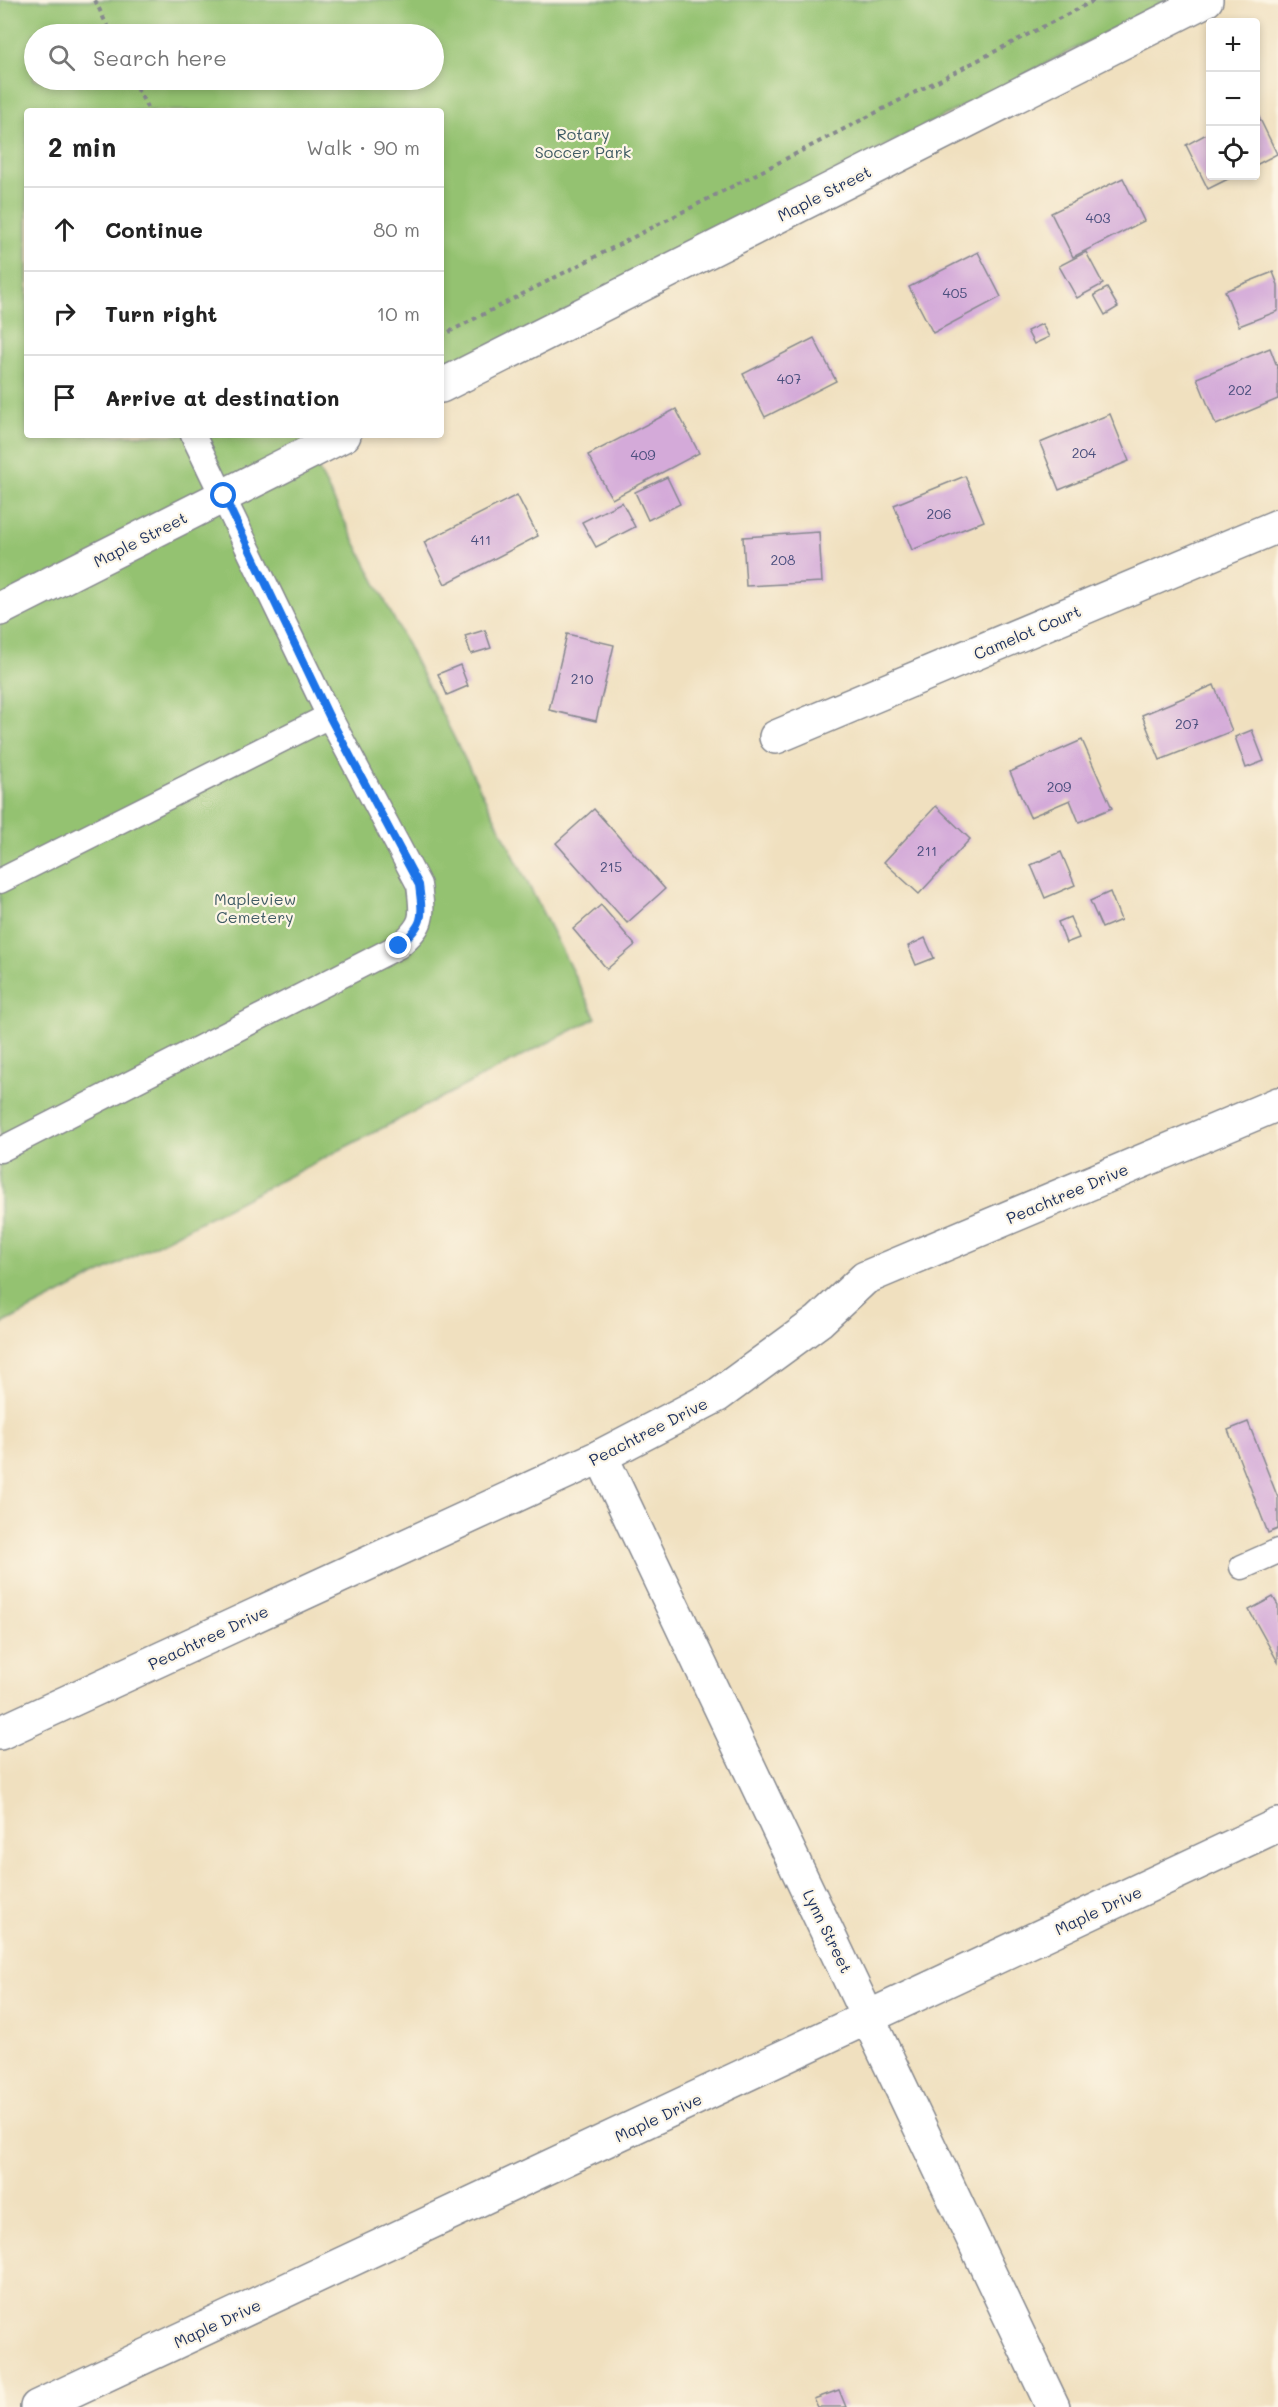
<!DOCTYPE html>
<meta charset="utf-8">
<style>
body{margin:0;font-family:Mali,sans-serif;background:#f2f2f2;color:#222}
.controls{position:absolute;right:18px;top:18px;display:grid;overflow:hidden;border-radius:6px;box-shadow:0 3px 9px #0003}
.controls button{width:54px;height:54px;display:grid;place-items:center;padding:0;border:0;border-bottom:2px solid #e0e0e0;background:#fff;color:#222;font:30px sans-serif}
.stop{position:absolute;width:18px;height:18px;margin:-14px;border:4px solid #1a73e8;border-radius:50%;background:#fff}
.stop.end{background:#1a73e8;border-color:#fff;box-shadow:0 2px 6px #0008}
.list{margin:0;padding:0;list-style:none}
h2{display:flex;justify-content:space-between;align-items:center;height:78px;margin:0;padding:0 24px;font-size:26px}
h2 small{font-size:20px;font-weight:400;color:#767676}
.list li{display:grid;grid-template-columns:39px 1fr auto;gap:18px;align-items:center;box-sizing:border-box;height:84px;padding:0 24px;border-top:2px solid #e0e0e0}
.list b{display:block;font-size:22px;white-space:nowrap}
.list em{font-size:20px;font-style:normal;color:#767676}
.icon{flex:none;width:33px;height:33px;fill:none;stroke:currentColor;stroke-width:2;stroke-linecap:round;stroke-linejoin:round}
.map{position:relative;flex:none;width:1278px;height:2407px;overflow:hidden}
.search{position:absolute;background:#fff;box-shadow:0 3px 9px #0003;left:24px;top:24px;width:420px;height:66px;display:flex;align-items:center;gap:15px;box-sizing:border-box;padding:0 21px;border-radius:33px;color:#767676;font-size:22px}
.panel{position:absolute;background:#fff;box-shadow:0 3px 9px #0003;left:24px;top:108px;width:420px;height:330px;border-radius:6px}
.map>svg:first-child{display:block}
.green{fill:#94c271;stroke:#587868;stroke-width:1.5;fill-rule:evenodd}
.building{fill:#d4aad9}
.lines{fill:none;stroke-linecap:round;stroke-linejoin:round}
.service-casing{stroke:#86888e;stroke-width:27}
.minor-casing{stroke:#86888e;stroke-width:36}
.path{stroke:#86888e;stroke-width:4;stroke-dasharray:4.5 4.5;stroke-linecap:butt}
.service{stroke:#fff;stroke-width:24}
.minor{stroke:#fff;stroke-width:33}
.route{stroke:#1a73e8;stroke-width:8}
.labels{text-anchor:middle;dominant-baseline:central;stroke-width:4.5;stroke-linejoin:round;paint-order:stroke}
.number-label{font-size:14px;fill:#494e7d}
.park-label{font-size:16px;fill:#3f5b64;stroke:#fcf5e5}
.street-label{font-size:16px;fill:#1b2f5e;stroke:#fcf5e5}
</style>
<div class="map">
<svg width="1278" height="2407" viewBox="0 0 1278 2407">
<rect width="100%" height="100%" fill="#fcf5e5"/>
<filter id="ink" filterUnits="userSpaceOnUse"><feTurbulence type="fractalNoise" baseFrequency=".0167" numOctaves="2"/><feDisplacementMap in="SourceGraphic" scale="12" xChannelSelector="R" yChannelSelector="G"/><feConvolveMatrix kernelMatrix="1 2 1 2 8 2 1 2 1" color-interpolation-filters="sRGB"/></filter>
<filter id="wash" filterUnits="userSpaceOnUse"><feTurbulence type="fractalNoise" baseFrequency=".008" numOctaves="4" result="noise"/><feDisplacementMap in="SourceGraphic" scale="24" xChannelSelector="R" yChannelSelector="G"/><feGaussianBlur stdDeviation="1.35" result="paint"/><feColorMatrix in="noise" values="0 0 0 0 0 0 0 0 0 0 0 0 0 0 0 0 0 1.4 0 .05"/><feComposite in="paint" operator="in"/></filter>
<g filter="url(#wash)">
<rect width="100%" height="100%" fill="#f0e0bf"/>
<path class="green" d="M0 0H1169L441 375V111H27V435H324L306 445 596 1018 0 1325ZM34 34H434V80H34Z"/>
<g id="blocks">
<g class="building">
<path d="M1256 111 1277 154 1256 165Z"/>
<path d="M1210 132V176H1234L1208 189 1186 145Z"/>
<path d="M1123 178 1144 221 1073 257 1051 213Z"/>
<path d="M978 252 1001 297 933 333 909 287Z"/>
<path d="M1086 252 1103 284 1077 298 1059 266Z"/>
<path d="M1273 272 1278 285V311L1239 326 1225 291Z"/>
<path d="M1107 288 1118 307 1105 315 1094 295Z"/>
<path d="M1042 324 1049 337 1034 344 1027 331Z"/>
<path d="M814 338 836 381 765 417 743 374Z"/>
<path d="M1270 348 1278 369V399L1216 425 1197 378Z"/>
<path d="M676 409 699 453 612 499 588 455Z"/>
<path d="M1110 414 1129 461 1059 490 1040 443Z"/>
<path d="M965 476 984 521 912 550 894 505Z"/>
<path d="M667 477 680 504 648 520 635 492Z"/>
<path d="M517 495 538 536 445 584 424 542Z"/>
<path d="M622 502 635 527 596 547 582 522Z"/>
<path d="M819 532 822 582 746 586 743 537Z"/>
<path d="M485 630 491 648 471 654 465 636Z"/>
<path d="M567 634 614 645 596 721 549 710Z"/>
<path d="M460 665 468 686 447 695 438 674Z"/>
<path d="M1214 685 1232 731 1160 760 1142 715Z"/>
<path d="M1252 730 1264 761 1246 768 1235 737Z"/>
<path d="M1082 740 1112 808 1079 822 1070 800 1030 817 1010 772Z"/>
<path d="M936 806 970 839 919 894 884 862Z"/>
<path d="M594 809 665 889 627 923 556 843Z"/>
<path d="M1061 852 1075 885 1045 898 1031 865Z"/>
<path d="M1110 892 1121 920 1102 928 1090 901Z"/>
<path d="M601 905 635 945 607 969 573 929Z"/>
<path d="M1070 917 1079 938 1066 943 1058 922Z"/>
<path d="M925 938 934 958 916 965 908 946Z"/>
<path d="M1248 1422 1278 1498V1529L1268 1533 1228 1430Z"/>
<path d="M1273 1597 1278 1605V1662L1249 1610Z"/>
<path d="M839 2390 846 2407H818L814 2399Z"/>
</g>
</g>
</g>
<g filter="url(#ink)">
<use href="#blocks" fill-opacity="0" stroke="#86888e" stroke-width="1.5"/>
<g class="lines">
<g class="service-casing">
<g id="service">
<path d="M193 435 329 716"/>
<path d="M0 881 329 716 419 885C423 917 425 923 399 946L0 1150"/>
<path d="M1242 1567 1278 1551"/>
</g>
</g>
<g class="minor-casing">
<g id="minor">
<path d="M441 386 1206 0"/>
<path d="M0 609 344 435"/>
<path d="M776 737 1278 526"/>
<path d="M601 1456 1053 2407"/>
<path d="M0 1733 601 1456 718 1395 819 1321 865 1278 1278 1104"/>
<path d="M37 2407 1278 1825"/>
</g>
</g>
<g class="path">
<path d="M95 0 111 34"/>
<path d="M133 80 149 111"/>
<path d="M441 336 1095 0"/>
</g>
<use href="#service" class="service"/>
<use href="#minor" class="minor"/>
</g>
</g>
<g class="lines" filter="url(#ink)">
<path class="route" d="M224 496 329 716 419 885C423 918 425 923 399 946"/>
</g>
<g class="labels">
<g class="number-label">
<text x="1098" y="217">403</text>
<text x="955" y="292">405</text>
<text x="789" y="378">407</text>
<text x="1240" y="389">202</text>
<text x="1084" y="452">204</text>
<text x="643" y="454">409</text>
<text x="939" y="513">206</text>
<text x="481" y="539">411</text>
<text x="783" y="559">208</text>
<text x="582" y="678">210</text>
<text x="1187" y="723">207</text>
<text x="1059" y="786">209</text>
<text x="927" y="850">211</text>
<text x="611" y="866">215</text>
</g>
<g class="park-label">
<text x="583" y="133">Rotary<tspan x="583" dy="18">Soccer Park</tspan></text>
<text x="255" y="898">Mapleview<tspan x="255" dy="18">Cemetery</tspan></text>
</g>
<g class="street-label">
<text transform="translate(824 193) rotate(-27)">Maple Street</text>
<text transform="translate(140 539) rotate(-27)">Maple Street</text>
<text transform="translate(1027 632) rotate(-23)">Camelot Court</text>
<text transform="translate(1067 1193) rotate(-23)">Peachtree Drive</text>
<text transform="translate(648 1431) rotate(-27)">Peachtree Drive</text>
<text transform="translate(208 1637) rotate(-25)">Peachtree Drive</text>
<text transform="translate(1098 1910) rotate(-25)">Maple Drive</text>
<text transform="translate(828 1931) rotate(64)">Lynn Street</text>
<text transform="translate(658 2117) rotate(-25)">Maple Drive</text>
<text transform="translate(217 2323) rotate(-25)">Maple Drive</text>
</g>
</g>
</svg>
<div class="controls">
<button>+</button>
<button>−</button>
<button><svg class="icon" aria-label="locate" viewBox="0 0 24 24"><circle cx="12" cy="12" r="6"/><path d="M12 2v4M12 18v4M2 12h4M18 12h4"/></svg></button>
</div>
<div class="stop" style="left:224px;top:496px"></div>
<div class="stop end" style="left:399px;top:946px"></div>
<div class="search"><svg class="icon" aria-label="search" viewBox="0 0 24 24"><circle cx="10" cy="10" r="6"/><path d="M15 15l6 6"/></svg>Search here</div>
<section class="panel">
<h2>2 min<small>Walk · 90 m</small></h2>
<ul class="list">
<li><svg class="icon" aria-label="ahead" viewBox="0 0 24 24"><path d="M12 20V5M6 11l6-6 6 6"/></svg><div><b>Continue</b></div><em>80 m</em></li>
<li><svg class="icon" aria-label="right" viewBox="0 0 24 24"><path d="M7 20v-9h11M14 6l5 5-5 5"/></svg><div><b>Turn right</b></div><em>10 m</em></li>
<li><svg class="icon" aria-label="arrive" viewBox="0 0 24 24"><path d="M6 21V4h12l-3 4 3 4H6"/></svg><div><b>Arrive at destination</b></div></li>
</ul>
</section>
</div>
